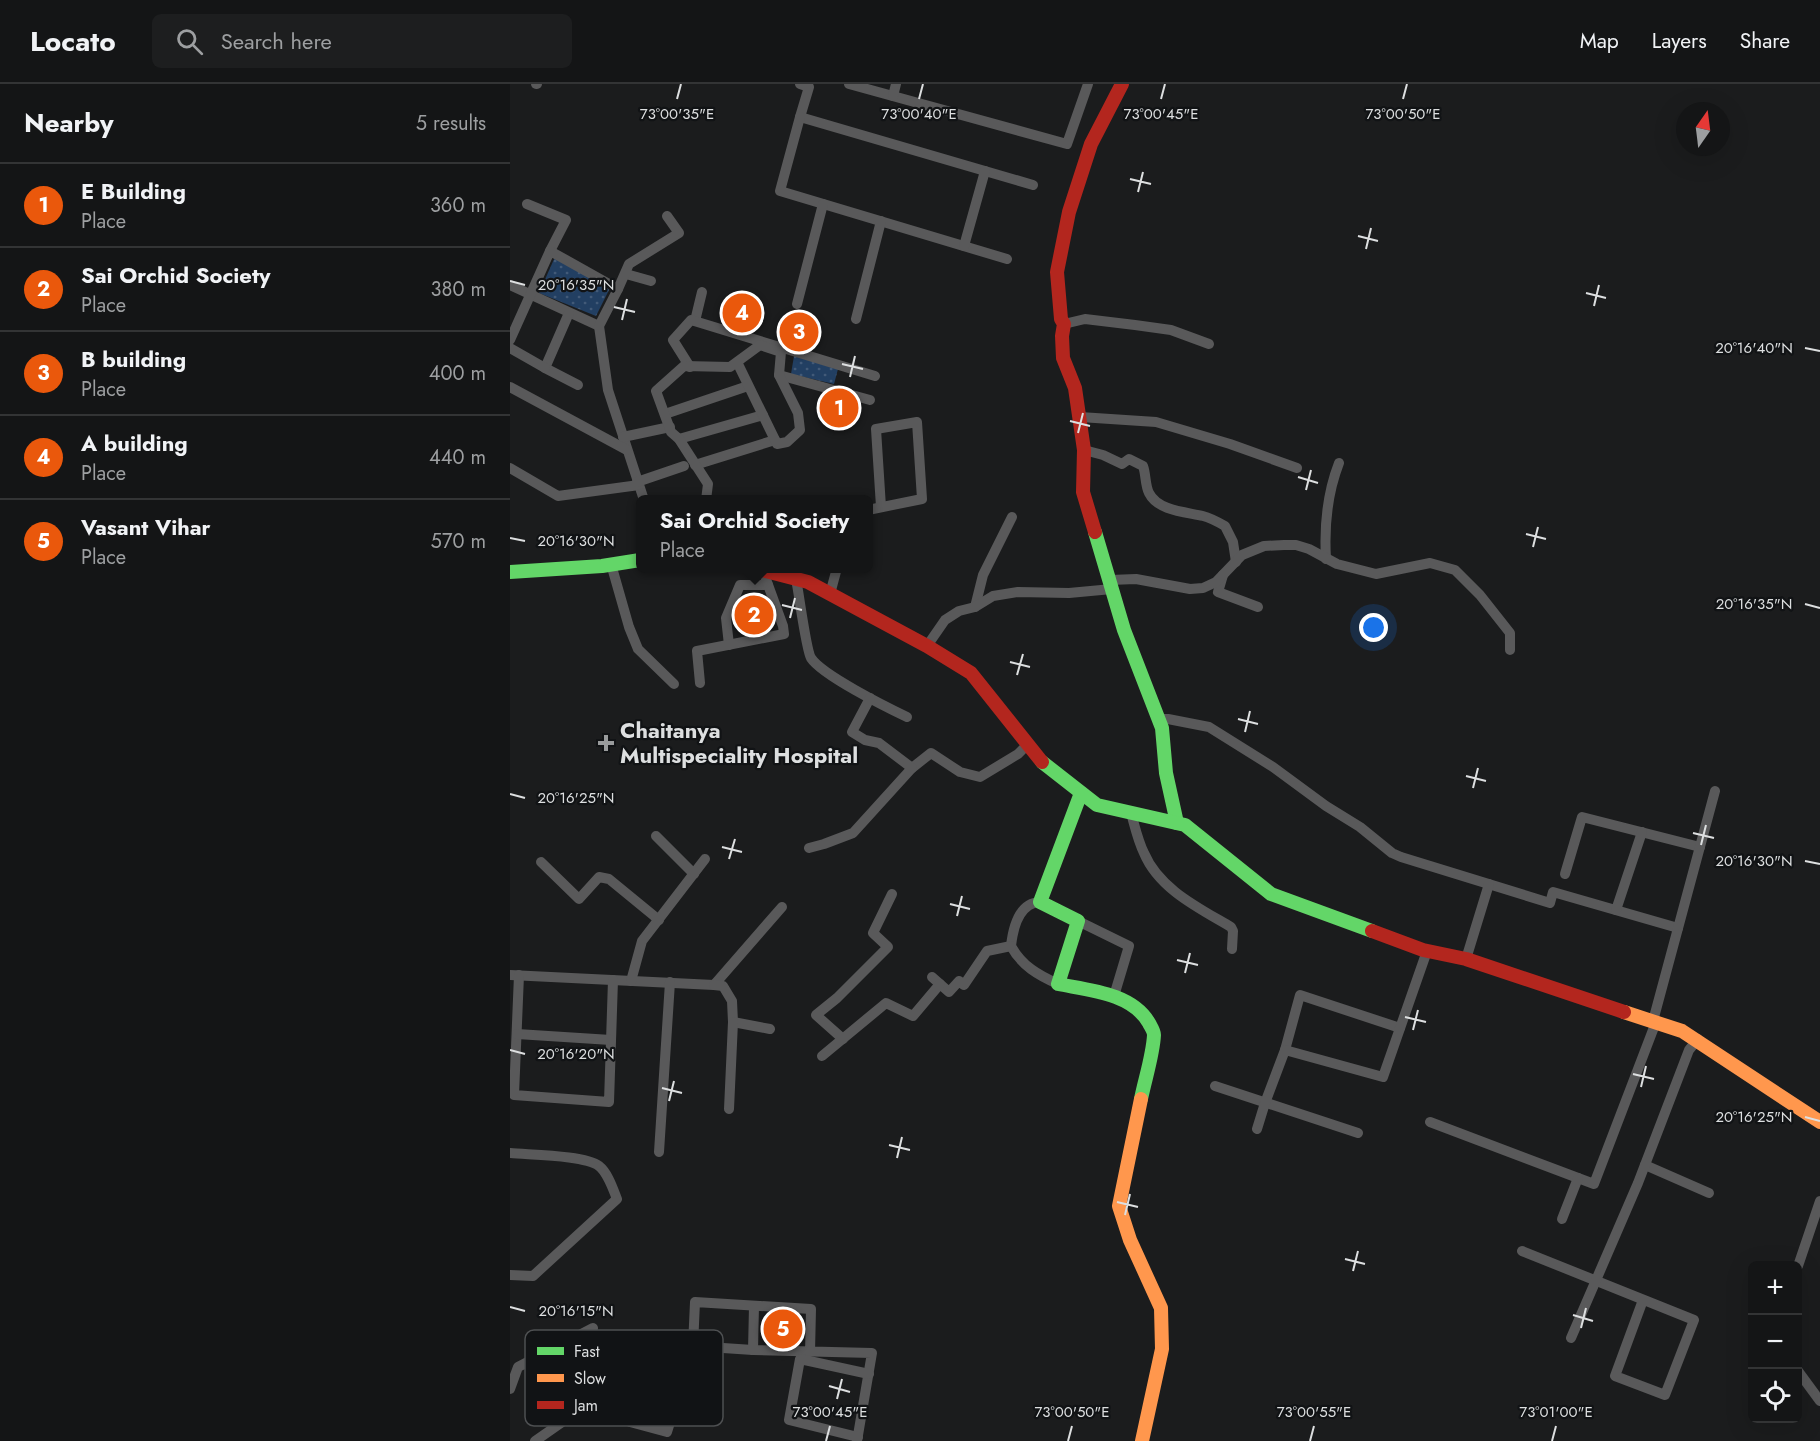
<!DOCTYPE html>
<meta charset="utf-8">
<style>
body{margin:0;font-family:Jost,sans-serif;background:#1d1e1f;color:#f1f3f6}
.controls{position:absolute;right:18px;bottom:18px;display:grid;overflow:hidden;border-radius:9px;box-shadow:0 6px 24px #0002}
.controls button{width:54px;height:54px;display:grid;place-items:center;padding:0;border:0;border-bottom:2px solid #333435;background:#141516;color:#f1f3f6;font:30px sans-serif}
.compass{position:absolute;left:1166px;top:18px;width:54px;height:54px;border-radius:50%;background:#141516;box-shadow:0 6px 24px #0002;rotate:14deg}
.you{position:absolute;left:864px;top:544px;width:21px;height:21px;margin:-15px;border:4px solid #fff;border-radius:50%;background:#1a73e8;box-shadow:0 0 0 9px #1a73e833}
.badge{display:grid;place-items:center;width:39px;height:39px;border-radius:50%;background:#ea580c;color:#fff;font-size:20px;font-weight:700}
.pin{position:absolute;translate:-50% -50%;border:3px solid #fff;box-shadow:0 2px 6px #0006}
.popup{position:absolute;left:126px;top:411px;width:237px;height:78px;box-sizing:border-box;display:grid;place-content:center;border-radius:9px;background:#141516;filter:drop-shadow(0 2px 4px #0005);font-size:20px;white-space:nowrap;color:#9d9fa1}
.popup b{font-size:22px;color:#f1f3f6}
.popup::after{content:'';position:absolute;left:50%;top:100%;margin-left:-12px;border:12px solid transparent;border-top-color:#141516}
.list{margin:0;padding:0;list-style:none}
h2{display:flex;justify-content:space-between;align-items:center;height:78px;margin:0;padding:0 24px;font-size:26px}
h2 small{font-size:20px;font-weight:400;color:#9d9fa1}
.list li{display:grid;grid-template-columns:39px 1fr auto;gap:18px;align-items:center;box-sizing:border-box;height:84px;padding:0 24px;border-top:2px solid #333435}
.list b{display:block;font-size:22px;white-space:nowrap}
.list p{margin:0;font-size:20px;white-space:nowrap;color:#9d9fa1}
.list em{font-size:20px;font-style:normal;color:#9d9fa1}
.icon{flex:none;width:33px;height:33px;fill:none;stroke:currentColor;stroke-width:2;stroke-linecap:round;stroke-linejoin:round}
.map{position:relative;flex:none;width:1310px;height:1357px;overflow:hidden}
header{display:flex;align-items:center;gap:36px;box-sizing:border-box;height:84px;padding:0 30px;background:#141516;border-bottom:2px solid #333435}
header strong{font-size:28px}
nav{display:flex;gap:33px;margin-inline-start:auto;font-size:21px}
.search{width:420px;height:54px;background:#1d1e1f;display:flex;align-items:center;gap:15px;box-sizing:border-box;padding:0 21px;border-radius:9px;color:#9d9fa1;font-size:22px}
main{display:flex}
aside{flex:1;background:#141516}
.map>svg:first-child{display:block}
.grass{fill:url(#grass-dots)}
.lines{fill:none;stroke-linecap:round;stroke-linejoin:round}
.street{stroke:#59595a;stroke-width:10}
.fast{stroke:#63d668;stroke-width:14}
.slow{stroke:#ff974d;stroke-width:14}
.jam{stroke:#b3261e;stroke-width:14}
.ticks{fill:none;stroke:#dddfe0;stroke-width:2}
.poi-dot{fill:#999b9c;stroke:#111315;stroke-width:2}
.labels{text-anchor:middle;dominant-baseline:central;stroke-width:4.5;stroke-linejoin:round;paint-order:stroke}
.poi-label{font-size:22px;font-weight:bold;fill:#dddfe0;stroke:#111315;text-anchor:start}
.key{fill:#111315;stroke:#4e5052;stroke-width:1.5}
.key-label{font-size:16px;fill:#dddfe0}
.ticks-label{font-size:15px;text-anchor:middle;fill:#dddfe0;stroke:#111315;stroke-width:4.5;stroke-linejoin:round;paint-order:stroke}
</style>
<header>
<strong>Locato</strong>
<div class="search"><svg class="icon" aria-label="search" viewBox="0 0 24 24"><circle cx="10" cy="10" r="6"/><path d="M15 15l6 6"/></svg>Search here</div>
<nav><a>Map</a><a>Layers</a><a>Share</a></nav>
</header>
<main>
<aside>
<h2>Nearby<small>5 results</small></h2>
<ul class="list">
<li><span class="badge">1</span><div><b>E Building</b><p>Place</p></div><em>360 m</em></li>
<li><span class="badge">2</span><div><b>Sai Orchid Society</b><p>Place</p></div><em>380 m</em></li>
<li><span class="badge">3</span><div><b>B building</b><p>Place</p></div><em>400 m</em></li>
<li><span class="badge">4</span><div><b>A building</b><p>Place</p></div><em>440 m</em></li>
<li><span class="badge">5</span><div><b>Vasant Vihar</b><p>Place</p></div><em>570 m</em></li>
</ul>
</aside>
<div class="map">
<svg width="1310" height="1357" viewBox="0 0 1310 1357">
<defs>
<pattern id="grass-dots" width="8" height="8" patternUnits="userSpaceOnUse" patternTransform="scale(1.5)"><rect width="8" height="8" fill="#223f62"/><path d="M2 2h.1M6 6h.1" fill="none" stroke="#425a78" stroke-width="1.8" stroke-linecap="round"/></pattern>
</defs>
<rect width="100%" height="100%" fill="#1b1c1d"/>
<g class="grass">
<path d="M45 173 100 204 86 232 29 209Z"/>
<path d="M284 272 328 285 324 300 281 290Z"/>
</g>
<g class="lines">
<g class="street">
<path d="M26 0H27"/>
<path d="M290 0 299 3 290 33 523 101"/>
<path d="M339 0 557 60 578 0"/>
<path d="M383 12 386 0"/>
<path d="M290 33 270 107 497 175"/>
<path d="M17 120 56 136 40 167"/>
<path d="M454 162 475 87"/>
<path d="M116 190 141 197"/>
<path d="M0 201 89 242"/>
<path d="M108 205 119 180 169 149 157 132"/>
<path d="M287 220 313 120"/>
<path d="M59 229 35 284 68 301"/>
<path d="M346 235 371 137"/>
<path d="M185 237 192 208"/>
<path d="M554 240 575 235 625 241 661 246 699 260"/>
<path d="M0 256 40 167 108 205 89 242 98 306 134 416"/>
<path d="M0 264 35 284"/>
<path d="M180 283 163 256 181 236 365 292"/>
<path d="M269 291 360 316"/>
<path d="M0 303 117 366"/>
<path d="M155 330 238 302"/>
<path d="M570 333 646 338 720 360 787 384"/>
<path d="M113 353 160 343"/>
<path d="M169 355 253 331"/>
<path d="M574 366 593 371 612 380 619 375 633 382C636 390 635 401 639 409 648 427 676 428 693 432 701 434 708 438 715 442L723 458 726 478"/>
<path d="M185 381 265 356"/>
<path d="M0 384 48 412 129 401"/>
<path d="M127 398 174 382"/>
<path d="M196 416 198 400 169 355 161 348 146 307 174 282 220 283 250 261 271 268 269 291 288 329 290 346 277 358 267 360 227 278"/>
<path d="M358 426 412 415 407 338 366 345 371 423"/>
<path d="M816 475C814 441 817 410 829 379"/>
<path d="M101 480 119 543 128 565 164 600"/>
<path d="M713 491 708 508 748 523"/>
<path d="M286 495C289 509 296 566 301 574 312 591 376 623 397 633"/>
<path d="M600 496 626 495 680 505 693 504 706 498 732 471 754 462 774 461H786L799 465 827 480 866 490 920 479 945 486 970 511 1000 549V566"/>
<path d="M320 510 327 484"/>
<path d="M465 523 473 491 502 433"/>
<path d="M219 561 216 534 230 501H258"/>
<path d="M417 562 435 536 449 527 465 523 483 512 508 508 559 509 602 505"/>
<path d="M190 599 187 567 274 550 273 542 253 487"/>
<path d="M648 635H658L699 643 763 683 816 722 850 743 882 769 891 773 1040 819 1043 808 1168 844"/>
<path d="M402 684 421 669 450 688 470 693 508 670 518 660"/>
<path d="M621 729C625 743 628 757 634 769 649 805 689 824 721 843L723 847 722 865"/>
<path d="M146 752 184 790"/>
<path d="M299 764 314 760 343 749 402 684 369 659 355 656 342 648 360 614"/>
<path d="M31 778 69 815 89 793 99 795 149 836"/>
<path d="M1055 790 1072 733 1190 763"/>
<path d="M530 818C509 819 503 844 501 862 512 882 528 891 548 900"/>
<path d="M1106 826 1132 748"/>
<path d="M568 837 619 862 604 912"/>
<path d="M956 875 979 800"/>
<path d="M0 891 204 901 272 823"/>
<path d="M9 891 4 1011 99 1018 103 896"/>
<path d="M422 893 439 908 449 897 454 901 477 867 501 862"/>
<path d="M121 897 132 857 195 775"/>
<path d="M204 901 213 902 222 917 223 938 260 945"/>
<path d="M1143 937 1205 707"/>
<path d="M7 950 101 956"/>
<path d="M333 955 306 931 327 914 378 863 363 849 382 810"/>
<path d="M775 966 790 911 890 944"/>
<path d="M312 972 376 919 403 932 430 900"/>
<path d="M705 1002 848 1049"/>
<path d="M219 1025 223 938"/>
<path d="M920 1038 1084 1100 1146 938"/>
<path d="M747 1045 755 1019 775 966 873 993 917 867"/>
<path d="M149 1068 160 898"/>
<path d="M0 1069C19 1071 75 1071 89 1082 98 1089 103 1105 107 1115L23 1192 0 1191"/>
<path d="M1135 1081 1199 1109"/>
<path d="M1052 1135 1068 1094"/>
<path d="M1012 1167 1184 1236 1155 1311 1105 1292 1133 1216"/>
<path d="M1288 1182 1310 1117"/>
<path d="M1061 1254 1128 1099 1179 966 1188 955"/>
<path d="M243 1266 244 1222"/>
<path d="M300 1268 301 1225 185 1218 183 1262 243 1266 362 1269 347 1357"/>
<path d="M1288 1287 1310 1317"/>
<path d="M0 1305 8 1283 83 1244"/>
<path d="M348 1353 279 1336 290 1275 359 1290"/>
<path d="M25 1357 121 1290 172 1300 157 1348 120 1338"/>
</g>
<g class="fast">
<path d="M585 448 614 546 652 644 656 689 667 739"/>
<path d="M0 488 92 482 130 476"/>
<path d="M532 678 587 721 675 741 761 810 862 847"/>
<path d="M571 709 530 818 568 837 548 900C578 906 622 909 639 939 641 943 644 947 644 951 643 971 635 995 631 1015"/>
</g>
<g class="slow">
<path d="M1114 928 1172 947 1310 1038"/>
<path d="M631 1015 609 1122 620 1156 651 1224 652 1265 632 1357"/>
</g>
<g class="jam">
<path d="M585 448 573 408 574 366 565 304 553 274 552 252 554 240 551 235 547 188 559 128 581 60 612 0"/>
<path d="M244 484 298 498 417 562 461 589 532 678"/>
<path d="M862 847 913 866 956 875 1114 928"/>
</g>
</g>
<path class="ticks" d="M167 15 171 0M409 15 413 0M651 15 655 0M893 15 897 0M620 95 641 100M628 108 633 88M848 152 868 157M856 165 861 144M0 197 15 201M1076 209 1096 214M1084 222 1089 201M104 223 125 228M112 236 117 215M1295 264 1310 267M332 280 353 285M340 293 345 272M560 337 580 342M568 349 573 329M788 393 808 399M796 406 801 386M1016 450 1036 455M0 454 15 457M1023 463 1028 443M1295 520 1310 524M272 521 292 526M280 534 285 514M500 578 520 583M507 591 513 570M728 635 748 640M735 648 740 627M956 692 976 697M963 704 968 684M0 710 15 714M1183 749 1204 754M1191 761 1196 741M212 763 232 768M219 775 225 755M1295 777 1310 780M440 820 460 825M447 832 452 812M667 876 688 881M675 889 680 869M895 933 916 938M903 946 908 926M0 966 15 970M1123 990 1144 995M1131 1003 1136 982M152 1004 172 1009M159 1017 164 997M1295 1033 1310 1037M379 1061 400 1066M387 1074 392 1053M607 1118 628 1123M615 1131 620 1110M835 1175 855 1180M843 1187 848 1167M0 1223 15 1227M1063 1231 1083 1237M1071 1244 1076 1224M319 1302 340 1308M327 1315 332 1295M316 1357 320 1342M558 1357 562 1342M800 1357 804 1342M1042 1357 1046 1342"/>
<path class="poi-dot" d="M93 650h6v6h6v6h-6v6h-6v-6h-6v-6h6z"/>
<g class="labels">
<g class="poi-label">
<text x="110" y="646">Chaitanya<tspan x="110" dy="25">Multispeciality Hospital</tspan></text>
</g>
</g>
<rect x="15" y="1246" width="198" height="96" rx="9" class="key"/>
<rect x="27" y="1263" width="27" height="8" fill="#63d668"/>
<rect x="27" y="1290" width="27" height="8" fill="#ff974d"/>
<rect x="27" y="1317" width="27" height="8" fill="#b3261e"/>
<g class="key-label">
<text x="64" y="1273">Fast</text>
<text x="64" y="1300">Slow</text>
<text x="64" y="1327">Jam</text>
</g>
<g class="ticks-label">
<text x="167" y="35">73°00'35"E</text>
<text x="409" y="35">73°00'40"E</text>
<text x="651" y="35">73°00'45"E</text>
<text x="893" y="35">73°00'50"E</text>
<text x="66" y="206">20°16'35"N</text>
<text x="1244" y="269">20°16'40"N</text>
<text x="66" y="462">20°16'30"N</text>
<text x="1244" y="525">20°16'35"N</text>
<text x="66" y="719">20°16'25"N</text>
<text x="1244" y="782">20°16'30"N</text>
<text x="66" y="975">20°16'20"N</text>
<text x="1244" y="1038">20°16'25"N</text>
<text x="66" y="1232">20°16'15"N</text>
<text x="320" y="1333">73°00'45"E</text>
<text x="562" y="1333">73°00'50"E</text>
<text x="804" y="1333">73°00'55"E</text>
<text x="1046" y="1333">73°01'00"E</text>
</g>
</svg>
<div class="controls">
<button>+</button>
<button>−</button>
<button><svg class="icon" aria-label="locate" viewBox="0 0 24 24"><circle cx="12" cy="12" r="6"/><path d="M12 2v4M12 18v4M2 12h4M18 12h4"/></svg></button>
</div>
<svg class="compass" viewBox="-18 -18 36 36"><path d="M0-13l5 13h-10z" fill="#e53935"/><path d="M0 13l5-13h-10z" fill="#9d9fa1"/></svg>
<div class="you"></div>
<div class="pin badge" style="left:329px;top:324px">1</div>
<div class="pin badge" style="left:244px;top:531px">2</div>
<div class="popup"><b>Sai Orchid Society</b>Place</div>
<div class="pin badge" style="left:289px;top:248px">3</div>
<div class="pin badge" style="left:232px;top:229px">4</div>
<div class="pin badge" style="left:273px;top:1245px">5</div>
</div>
</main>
